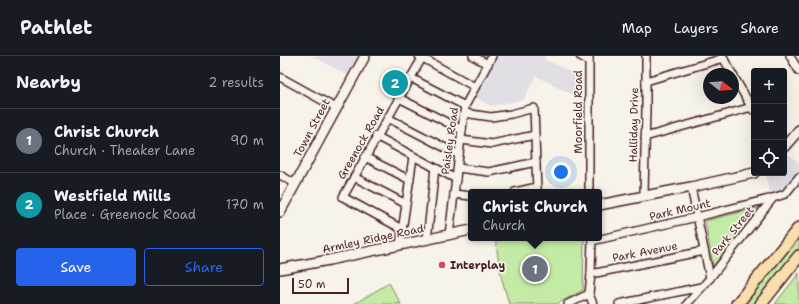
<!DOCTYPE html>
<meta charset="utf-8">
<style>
body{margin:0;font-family:"Shantell Sans",sans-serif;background:#20242c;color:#f1f3f6}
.controls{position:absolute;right:12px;top:12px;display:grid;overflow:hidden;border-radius:4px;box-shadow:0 4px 16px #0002}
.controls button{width:36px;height:36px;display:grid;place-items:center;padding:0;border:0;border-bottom:1px solid #363941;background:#171b24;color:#f1f3f6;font:20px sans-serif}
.compass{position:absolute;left:423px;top:12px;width:36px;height:36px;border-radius:50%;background:#171b24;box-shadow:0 4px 16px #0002;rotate:107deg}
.scale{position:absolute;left:12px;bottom:10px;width:57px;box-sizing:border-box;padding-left:4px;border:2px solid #4a1f2b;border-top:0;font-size:11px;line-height:14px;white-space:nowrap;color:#4a1f2b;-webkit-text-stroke:3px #f7f3e8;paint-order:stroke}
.you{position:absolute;left:281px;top:116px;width:14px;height:14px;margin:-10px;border:3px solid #fff;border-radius:50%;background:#1a73e8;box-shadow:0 0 0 6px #1a73e833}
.badge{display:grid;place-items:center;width:26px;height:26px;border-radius:50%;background:#2563eb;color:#fff;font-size:13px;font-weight:700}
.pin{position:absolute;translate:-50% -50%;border:2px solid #fff;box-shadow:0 1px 4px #0006}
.popup{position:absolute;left:188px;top:133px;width:134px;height:52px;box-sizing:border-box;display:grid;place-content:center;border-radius:4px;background:#171b24;filter:drop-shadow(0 1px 3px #0005);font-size:13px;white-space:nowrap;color:#9ea1a6}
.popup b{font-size:15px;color:#f1f3f6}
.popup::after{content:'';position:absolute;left:50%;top:100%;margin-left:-8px;border:8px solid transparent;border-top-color:#171b24}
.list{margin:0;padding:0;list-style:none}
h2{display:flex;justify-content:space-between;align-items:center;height:52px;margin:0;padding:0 16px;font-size:17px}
h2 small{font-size:13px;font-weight:400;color:#9ea1a6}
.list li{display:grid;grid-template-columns:26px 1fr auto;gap:12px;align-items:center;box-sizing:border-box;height:64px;padding:0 16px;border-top:1px solid #363941}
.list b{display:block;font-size:15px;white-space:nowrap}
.list p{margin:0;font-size:13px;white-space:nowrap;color:#9ea1a6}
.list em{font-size:13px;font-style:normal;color:#9ea1a6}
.actions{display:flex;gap:8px;padding:12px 16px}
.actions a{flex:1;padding:9px 0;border:1px solid #2563eb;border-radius:4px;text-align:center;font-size:14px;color:#2563eb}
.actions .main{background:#2563eb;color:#fff}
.icon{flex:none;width:22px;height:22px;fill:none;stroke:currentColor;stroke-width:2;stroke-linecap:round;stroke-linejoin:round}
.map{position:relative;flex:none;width:519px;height:248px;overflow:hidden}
header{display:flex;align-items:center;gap:24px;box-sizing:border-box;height:56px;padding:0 20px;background:#171b24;border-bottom:1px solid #363941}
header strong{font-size:19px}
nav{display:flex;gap:22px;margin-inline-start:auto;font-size:14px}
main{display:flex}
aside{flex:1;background:#171b24}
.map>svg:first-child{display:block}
.built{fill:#e1dee6}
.green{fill:#c4eba6;stroke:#878568}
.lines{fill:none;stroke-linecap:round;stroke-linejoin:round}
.minor-casing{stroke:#4a1f2b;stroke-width:10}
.tertiary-casing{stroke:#4a1f2b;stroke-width:12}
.primary-casing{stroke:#4a1f2b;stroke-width:14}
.minor{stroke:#f7f3e8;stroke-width:7}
.tertiary{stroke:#f7f3e8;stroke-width:9}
.primary{stroke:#f8deab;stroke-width:11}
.poi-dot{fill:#d1495b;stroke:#f7f3e8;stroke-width:1.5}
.labels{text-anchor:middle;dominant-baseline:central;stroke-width:3.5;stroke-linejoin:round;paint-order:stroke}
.street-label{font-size:11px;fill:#4a1f2b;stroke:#f7f3e8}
.poi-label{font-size:11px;font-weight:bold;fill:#4a1f2b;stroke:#f7f3e8;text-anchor:start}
</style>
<header>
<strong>Pathlet</strong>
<nav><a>Map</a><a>Layers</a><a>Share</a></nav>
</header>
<main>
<aside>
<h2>Nearby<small>2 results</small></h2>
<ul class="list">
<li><span class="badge" style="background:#6b7280">1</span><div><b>Christ Church</b><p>Church · Theaker Lane</p></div><em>90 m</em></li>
<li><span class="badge" style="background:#0f9aa8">2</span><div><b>Westfield Mills</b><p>Place · Greenock Road</p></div><em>170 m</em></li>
</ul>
<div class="actions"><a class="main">Save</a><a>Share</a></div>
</aside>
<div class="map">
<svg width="519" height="248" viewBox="0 0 519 248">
<rect width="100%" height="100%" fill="#f7f3e8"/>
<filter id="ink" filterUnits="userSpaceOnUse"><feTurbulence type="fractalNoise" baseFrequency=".025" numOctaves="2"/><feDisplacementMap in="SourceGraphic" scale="8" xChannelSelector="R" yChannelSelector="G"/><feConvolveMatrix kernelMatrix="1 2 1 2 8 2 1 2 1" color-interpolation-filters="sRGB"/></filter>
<g filter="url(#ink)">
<g class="built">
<path d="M32 0H80L69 20Z"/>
<path d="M217 0H265L264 3 301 21 302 44 256 20 243 44 211 50 195 41Z"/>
<path d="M508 98 519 107V113L498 138 491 140 486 121 492 117H504V103Z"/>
</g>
<g class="green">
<path d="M482 151 433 210 425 165Z"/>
<path d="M519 180V195L476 248H465Z"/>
<path d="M215 182H304L303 234 277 248H229L221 220Z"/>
<path d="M519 217V248H495L498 244Z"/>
<path d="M109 227 121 248H74Z"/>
</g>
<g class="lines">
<g class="minor-casing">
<g id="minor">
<path d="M139 0 195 31"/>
<path d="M193 0 208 8"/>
<path d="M300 0 309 5"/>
<path d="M442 0 473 54"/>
<path d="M510 0 519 15"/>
<path d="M0 21 56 52"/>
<path d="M131 22 185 50"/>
<path d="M366 25 444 2"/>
<path d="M119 42 182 74"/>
<path d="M184 57 211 61 231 58 254 52 257 136"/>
<path d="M108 62 179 99"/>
<path d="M96 80 176 123"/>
<path d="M365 81 472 51"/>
<path d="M181 84 212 88 255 79"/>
<path d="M85 101 130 124"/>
<path d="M178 112 209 116 256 106"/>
<path d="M0 119 16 128"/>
<path d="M74 121 126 148"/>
<path d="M411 131 430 222"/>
<path d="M235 136 257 131"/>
<path d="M309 136V0"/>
<path d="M174 138 191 140"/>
<path d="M364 139 366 53V0"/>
<path d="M122 173 63 141 142 2"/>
<path d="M169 179 185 50 212 0"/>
<path d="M312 182 311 218 309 238 313 248"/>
<path d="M147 184 155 112"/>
<path d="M312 185 417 161 493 142"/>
<path d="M120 189 133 101"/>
<path d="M311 218 424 195"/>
<path d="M288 248 309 238"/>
<path d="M339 248 421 231"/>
<path d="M407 248 430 222 493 142 505 138 519 121"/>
</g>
</g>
<g class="tertiary-casing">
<g id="tertiary">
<path d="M504 91 519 74"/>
<path d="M319 149 411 131 474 117"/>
<path d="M0 156 85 0"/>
<path d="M0 213 49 204 191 174"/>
</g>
</g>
<g class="primary-casing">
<g id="primary">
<path d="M457 248 519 172"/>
<path d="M481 248 519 200"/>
</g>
</g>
<use href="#minor" class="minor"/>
<use href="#tertiary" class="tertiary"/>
<use href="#primary" class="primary"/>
</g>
</g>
<circle class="poi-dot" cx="162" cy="209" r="4"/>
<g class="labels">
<g class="street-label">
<text transform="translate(298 56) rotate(-90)">Moorfield Road</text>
<text transform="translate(354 69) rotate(-89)">Halliday Drive</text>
<text transform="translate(32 72) rotate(-62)">Town Street</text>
<text transform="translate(170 85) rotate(-82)">Paisley Road</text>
<text transform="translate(81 87) rotate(-60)">Greenock Road</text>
<text transform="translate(400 154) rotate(-13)">Park Mount</text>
<text transform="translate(453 175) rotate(-51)">Park Street</text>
<text transform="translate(93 183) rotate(-12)">Armley Ridge Road</text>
<text transform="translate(365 196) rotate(-11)">Park Avenue</text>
</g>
<g class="poi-label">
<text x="170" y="209">Interplay</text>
</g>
</g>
</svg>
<div class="controls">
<button>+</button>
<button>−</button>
<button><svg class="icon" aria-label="locate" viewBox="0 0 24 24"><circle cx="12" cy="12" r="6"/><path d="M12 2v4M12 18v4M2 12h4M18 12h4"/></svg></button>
</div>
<svg class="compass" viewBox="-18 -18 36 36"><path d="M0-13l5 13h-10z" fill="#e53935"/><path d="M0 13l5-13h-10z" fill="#9ea1a6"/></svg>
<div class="scale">50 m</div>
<div class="you"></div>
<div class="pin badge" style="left:255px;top:213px;background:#6b7280">1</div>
<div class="popup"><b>Christ Church</b>Church</div>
<div class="pin badge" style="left:115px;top:27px;background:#0f9aa8">2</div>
</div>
</main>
